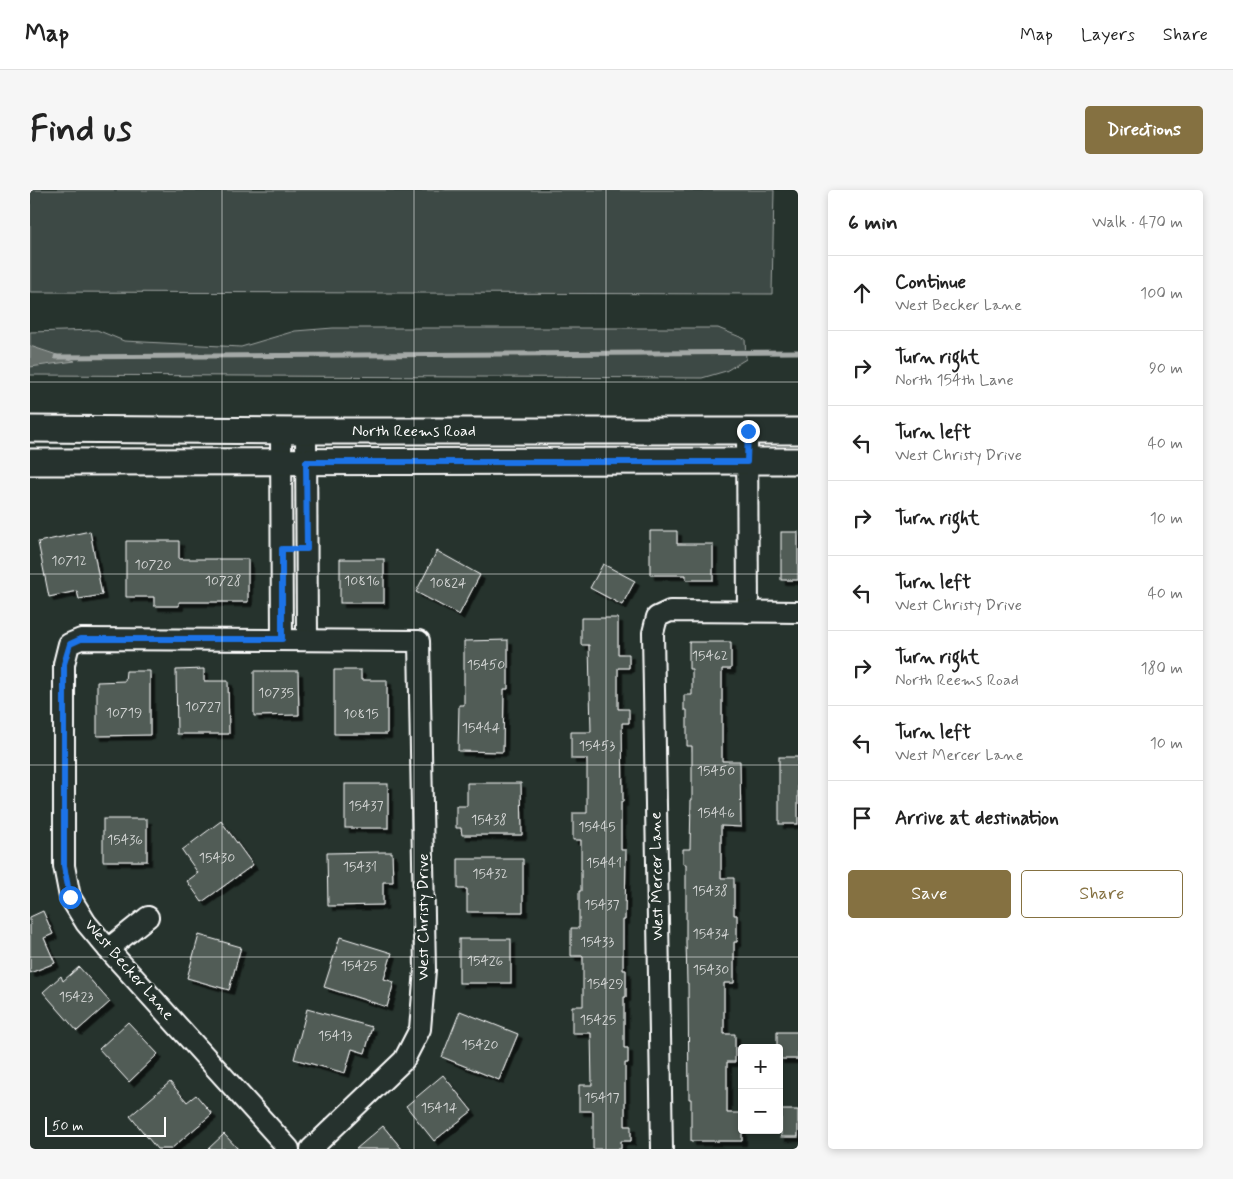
<!DOCTYPE html>
<meta charset="utf-8">
<style>
body{margin:0;font-family:Mynerve,sans-serif;background:#f6f6f6;color:#222}
.controls{position:absolute;right:15px;bottom:15px;display:grid;overflow:hidden;border-radius:5px;box-shadow:0 2px 8px #0003}
.controls button{width:45px;height:45px;display:grid;place-items:center;padding:0;border:0;border-bottom:1px solid #e0e0e0;background:#fff;color:#222;font:25px sans-serif}
.scale{position:absolute;left:15px;bottom:12px;width:121px;box-sizing:border-box;padding-left:5px;border:2px solid #fff;border-top:0;font-size:14px;line-height:18px;white-space:nowrap;color:#fff;-webkit-text-stroke:4px #26332d;paint-order:stroke}
.stop{position:absolute;width:15px;height:15px;margin:-11px;border:4px solid #1a73e8;border-radius:50%;background:#fff}
.stop.end{background:#1a73e8;border-color:#fff;box-shadow:0 1px 5px #0008}
.list{margin:0;padding:0;list-style:none}
h2{display:flex;justify-content:space-between;align-items:center;height:65px;margin:0;padding:0 20px;font-size:21px}
h2 small{font-size:16px;font-weight:400;color:#767676}
.list li{display:grid;grid-template-columns:32px 1fr auto;gap:15px;align-items:center;box-sizing:border-box;height:75px;padding:0 20px;border-top:1px solid #e0e0e0}
.list b{display:block;font-size:19px;white-space:nowrap}
.list p{margin:0;font-size:16px;white-space:nowrap;color:#767676}
.list em{font-size:16px;font-style:normal;color:#767676}
.actions{display:flex;gap:10px;padding:15px 20px}
.actions a{flex:1;padding:11px 0;border:1px solid #857141;border-radius:5px;text-align:center;font-size:18px;color:#857141}
.actions .main{background:#857141;color:#fff}
.icon{flex:none;width:28px;height:28px;fill:none;stroke:currentColor;stroke-width:2;stroke-linecap:round;stroke-linejoin:round}
.map{position:relative;flex:none;width:768px;height:959px;overflow:hidden;border-radius:5px}
header{display:flex;align-items:center;gap:30px;box-sizing:border-box;height:70px;padding:0 25px;background:#fff;border-bottom:1px solid #e0e0e0}
header strong{font-size:24px}
nav{display:flex;gap:28px;margin-inline-start:auto;font-size:18px}
.intro{display:flex;align-items:center;justify-content:space-between;box-sizing:border-box;height:120px;padding:0 30px}
h1{margin:0;font-size:35px}
.button{padding:12px 22px;border-radius:5px;background:#857141;color:#fff;font-size:18px;font-weight:700}
main{display:flex;gap:30px;padding:0 30px}
aside{flex:1;background:#fff;border-radius:5px;box-shadow:0 2px 8px #0003}
.map>svg:first-child{display:block}
.green{fill:#3e4944;stroke:#9ea4a2}
.water{fill:#67706c;stroke:#a4a9a7}
.lines{fill:none;stroke-linecap:round;stroke-linejoin:round}
.stream{stroke:#a4a9a7;stroke-width:5}
.building{fill:#515c57;stroke:#fff;filter:url(#shadow)}
.minor-casing{stroke:#fff;stroke-width:24}
.major-casing{stroke:#fff;stroke-width:29}
.minor{stroke:#26332d;stroke-width:20}
.major{stroke:#26332d;stroke-width:25}
.route{stroke:#1a73e8;stroke-width:6}
.grid{fill:none;stroke:#fff;stroke-width:1;stroke-opacity:0.55}
.labels{text-anchor:middle;dominant-baseline:central;stroke-width:5;stroke-linejoin:round;paint-order:stroke}
.number-label{font-size:14px;fill:#d4d6d5}
.street-label{font-size:16px;fill:#fff;stroke:#26332d}
</style>
<header>
<strong>Map</strong>
<nav><a>Map</a><a>Layers</a><a>Share</a></nav>
</header>
<div class="intro"><h1>Find us</h1><a class="button">Directions</a></div>
<main>
<div class="map">
<svg width="768" height="959" viewBox="0 0 768 959">
<defs>
<filter id="shadow"><feDropShadow dx="4.5" dy="4.5" stdDeviation="0" flood-color="#0009"/></filter>
</defs>
<rect width="100%" height="100%" fill="#26332d"/>
<filter id="ink" filterUnits="userSpaceOnUse"><feTurbulence type="fractalNoise" baseFrequency=".02" numOctaves="2"/><feDisplacementMap in="SourceGraphic" scale="10" xChannelSelector="R" yChannelSelector="G"/><feConvolveMatrix kernelMatrix="1 2 1 2 8 2 1 2 1" color-interpolation-filters="sRGB"/></filter>
<g filter="url(#ink)">
<g class="green">
<path d="M0 0H744L742 104 0 102Z"/>
<path d="M303 138H688L715 149 716 169 696 181 672 188 0 185V142L67 140 94 151 211 157 265 141Z"/>
</g>
<path class="water" d="M0 156 45 171 0 177Z"/>
<g class="lines">
<path class="stream" d="M26 167 768 162"/>
</g>
<g class="building">
<path d="M60 341 72 405 49 409 47 401 19 407 8 352Z"/>
<path d="M620 341H647V354H683V390H656V385H620Z"/>
<rect x="751" y="342" width="17" height="48"/>
<path d="M96 351H149V369H218V412H149V416H124V407H96Z"/>
<path d="M407 361 450 385 429 425 386 402Z"/>
<rect x="310" y="369" width="44" height="44"/>
<path d="M573 374 605 391 592 415 560 398Z"/>
<path d="M551 428H588V464H599V478H588V519H599V533H592L593 612H591V660H596L595 730H593V780H596V807H594V858H598V873H595V936H601V951H591V959H563V921H549V895H562L561 843H542V816H553V766H541V738H549V701H551V650H543V623H557V569H541V542H561L559 455H551Z"/>
<path d="M478 450V499H474L473 562 428 561 429 515H434V451Z"/>
<path d="M659 452H701V479H692V571H710L711 637 691 636V688H704V725H707V752H704V793H694V844H705V872H697V923H712V951H661V909H659L658 793H657L656 752V674H653V659H660L661 610H662V556H657V520H654V505H662V479H659Z"/>
<path d="M174 479V491H198L199 544H147L146 480Z"/>
<path d="M304 480H331V490H357V544H304Z"/>
<path d="M96 481H120V545L67 546V492L95 491Z"/>
<path d="M224 481H268L269 525 224 526Z"/>
<rect x="749" y="567" width="19" height="67"/>
<path d="M437 593H491L492 645H432L431 638H426V616H437Z"/>
<rect x="315" y="594" width="43" height="44"/>
<rect x="73" y="629" width="44" height="42"/>
<path d="M191 631 223 675 172 712 157 691 168 683 152 660Z"/>
<path d="M352 662H362L363 692H353V715L298 716 297 663Z"/>
<path d="M428 669H493V722H437V699H428Z"/>
<path d="M13 721 23 744 14 748 25 773 0 783V727Z"/>
<path d="M169 745 211 757 199 800 157 788Z"/>
<path d="M310 747 362 763 354 789 364 792 357 817 294 797Z"/>
<rect x="429" y="749" width="52" height="44"/>
<path d="M49 777 80 812 47 841 13 802 31 786 33 791Z"/>
<path d="M277 819 342 837 335 863 322 859 315 883 264 869Z"/>
<path d="M430 821 488 844 469 890 412 867Z"/>
<path d="M98 832 128 864 99 892 69 859Z"/>
<path d="M747 842H768V869H749V858H747Z"/>
<path d="M413 885 442 921 404 951 376 916Z"/>
<path d="M140 892 157 912 166 905 182 924 141 959H127L100 926Z"/>
<rect x="751" y="920" width="17" height="27"/>
<path d="M353 936 372 959H326Z"/>
<path d="M194 944 208 959H178Z"/>
</g>
<g class="lines">
<g class="minor-casing">
<g id="minor">
<path d="M251 241 252 449"/>
<path d="M276 241 277 450"/>
<path d="M717 241 718 422"/>
<path d="M78 759 118 727"/>
<path d="M259 959 78 759 56 733 40 707 34 676V474L39 454 51 449 389 451 395 780 390 839 374 870 281 959"/>
<path d="M632 959 623 443 627 427 640 421 768 422"/>
</g>
</g>
<g class="major-casing">
<g id="major">
<path d="M0 239 276 241H768"/>
<path d="M0 272 768 271"/>
</g>
</g>
<use href="#minor" class="minor"/>
<use href="#major" class="major"/>
</g>
</g>
<g class="lines" filter="url(#ink)">
<path class="route" d="M40 707 34 676V474L40 454 51 449H252V359H277L276 272H717L718 241"/>
</g>
<path class="grid" d="M192 0V959M384 0V959M576 0V959M0 192H768M0 384H768M0 575H768M0 767H768"/>
<g class="labels">
<g class="number-label">
<text x="39" y="371">10712</text>
<text x="123" y="375">10720</text>
<text x="193" y="391">10728</text>
<text x="332" y="391">10816</text>
<text x="418" y="393">10824</text>
<text x="680" y="466">15462</text>
<text x="456" y="475">15450</text>
<text x="246" y="503">10735</text>
<text x="173" y="517">10727</text>
<text x="94" y="523">10719</text>
<text x="331" y="524">10815</text>
<text x="451" y="538">15444</text>
<text x="567" y="556">15453</text>
<text x="686" y="581">15450</text>
<text x="336" y="616">15437</text>
<text x="686" y="623">15446</text>
<text x="459" y="630">15438</text>
<text x="567" y="637">15445</text>
<text x="95" y="650">15436</text>
<text x="187" y="668">15430</text>
<text x="574" y="673">15441</text>
<text x="330" y="677">15431</text>
<text x="460" y="684">15432</text>
<text x="680" y="701">15438</text>
<text x="572" y="715">15437</text>
<text x="681" y="744">15434</text>
<text x="567" y="752">15433</text>
<text x="455" y="771">15426</text>
<text x="329" y="776">15425</text>
<text x="681" y="780">15430</text>
<text x="575" y="794">15429</text>
<text x="46" y="807">15423</text>
<text x="568" y="830">15425</text>
<text x="305" y="846">15413</text>
<text x="450" y="855">15420</text>
<text x="572" y="908">15417</text>
<text x="409" y="918">15414</text>
</g>
<g class="street-label">
<text x="384" y="241">North Reems Road</text>
<text transform="translate(627 686) rotate(-91)">West Mercer Lane</text>
<text transform="translate(393 727) rotate(-90)">West Christy Drive</text>
<text transform="translate(99 780) rotate(49)">West Becker Lane</text>
</g>
</g>
</svg>
<div class="controls">
<button>+</button>
<button>−</button>
</div>
<div class="scale">50 m</div>
<div class="stop" style="left:40px;top:707px"></div>
<div class="stop end" style="left:718px;top:241px"></div>
</div>
<aside>
<h2>6 min<small>Walk · 470 m</small></h2>
<ul class="list">
<li><svg class="icon" aria-label="ahead" viewBox="0 0 24 24"><path d="M12 20V5M6 11l6-6 6 6"/></svg><div><b>Continue</b><p>West Becker Lane</p></div><em>100 m</em></li>
<li><svg class="icon" aria-label="right" viewBox="0 0 24 24"><path d="M7 20v-9h11M14 6l5 5-5 5"/></svg><div><b>Turn right</b><p>North 154th Lane</p></div><em>90 m</em></li>
<li><svg class="icon" aria-label="left" viewBox="0 0 24 24"><path d="M17 20v-9H6M10 6l-5 5 5 5"/></svg><div><b>Turn left</b><p>West Christy Drive</p></div><em>40 m</em></li>
<li><svg class="icon" aria-label="right" viewBox="0 0 24 24"><path d="M7 20v-9h11M14 6l5 5-5 5"/></svg><div><b>Turn right</b></div><em>10 m</em></li>
<li><svg class="icon" aria-label="left" viewBox="0 0 24 24"><path d="M17 20v-9H6M10 6l-5 5 5 5"/></svg><div><b>Turn left</b><p>West Christy Drive</p></div><em>40 m</em></li>
<li><svg class="icon" aria-label="right" viewBox="0 0 24 24"><path d="M7 20v-9h11M14 6l5 5-5 5"/></svg><div><b>Turn right</b><p>North Reems Road</p></div><em>180 m</em></li>
<li><svg class="icon" aria-label="left" viewBox="0 0 24 24"><path d="M17 20v-9H6M10 6l-5 5 5 5"/></svg><div><b>Turn left</b><p>West Mercer Lane</p></div><em>10 m</em></li>
<li><svg class="icon" aria-label="arrive" viewBox="0 0 24 24"><path d="M6 21V4h12l-3 4 3 4H6"/></svg><div><b>Arrive at destination</b></div></li>
</ul>
<div class="actions"><a class="main">Save</a><a>Share</a></div>
</aside>
</main>
